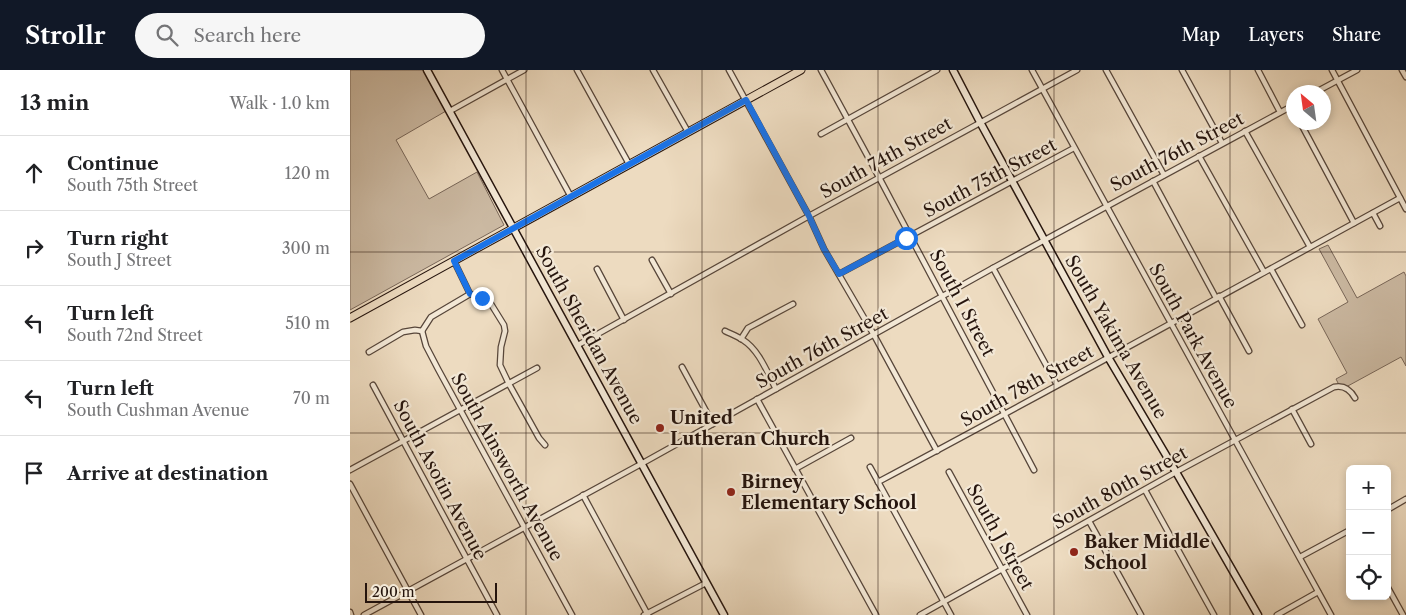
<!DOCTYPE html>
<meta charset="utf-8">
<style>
body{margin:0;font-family:"Libre Caslon Text",serif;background:#f6f6f6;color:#202124}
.controls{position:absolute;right:15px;bottom:15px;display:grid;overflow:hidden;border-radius:8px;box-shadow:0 2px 8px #0003}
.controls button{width:45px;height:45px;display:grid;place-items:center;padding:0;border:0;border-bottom:1px solid #e0e0e0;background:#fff;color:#202124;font:25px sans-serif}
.compass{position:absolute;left:936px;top:15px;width:45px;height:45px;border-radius:50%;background:#fff;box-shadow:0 2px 8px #0003;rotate:331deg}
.scale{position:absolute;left:15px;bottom:12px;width:132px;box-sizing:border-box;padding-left:5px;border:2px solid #25140d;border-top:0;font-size:14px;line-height:18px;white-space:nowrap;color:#25140d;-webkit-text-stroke:4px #f3e8d6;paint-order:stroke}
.stop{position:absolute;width:15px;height:15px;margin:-11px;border:4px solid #1a73e8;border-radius:50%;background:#fff}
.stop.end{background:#1a73e8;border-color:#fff;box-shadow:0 1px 5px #0008}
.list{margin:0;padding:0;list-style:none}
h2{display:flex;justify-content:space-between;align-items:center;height:65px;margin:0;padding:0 20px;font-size:21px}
h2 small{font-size:16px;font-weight:400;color:#757577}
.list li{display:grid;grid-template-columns:32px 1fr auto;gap:15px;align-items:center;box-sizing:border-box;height:75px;padding:0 20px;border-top:1px solid #e0e0e0}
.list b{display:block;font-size:19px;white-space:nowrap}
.list p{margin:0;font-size:16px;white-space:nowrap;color:#757577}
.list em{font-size:16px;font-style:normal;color:#757577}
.icon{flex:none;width:28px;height:28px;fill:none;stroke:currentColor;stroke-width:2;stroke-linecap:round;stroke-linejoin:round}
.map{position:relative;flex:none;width:1056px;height:545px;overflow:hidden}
header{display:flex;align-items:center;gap:30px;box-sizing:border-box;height:70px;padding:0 25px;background:#111827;color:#fff}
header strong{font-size:24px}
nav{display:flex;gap:28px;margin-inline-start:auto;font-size:18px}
.search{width:350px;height:45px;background:#f6f6f6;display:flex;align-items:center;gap:12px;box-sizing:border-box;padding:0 18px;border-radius:28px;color:#757577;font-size:19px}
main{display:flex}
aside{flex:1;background:#fff}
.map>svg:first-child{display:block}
.green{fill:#cbb9a2;stroke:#786658}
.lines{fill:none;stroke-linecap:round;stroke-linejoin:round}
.street-casing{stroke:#57463a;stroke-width:7}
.secondary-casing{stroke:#25140d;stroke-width:9}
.primary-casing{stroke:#25140d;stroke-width:9}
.street{stroke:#f3e8d6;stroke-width:4.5}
.secondary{stroke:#f3e8d6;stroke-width:6}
.primary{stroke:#eddbc0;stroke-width:7}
.route{stroke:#1a73e8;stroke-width:6}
.grid{fill:none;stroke:#25140d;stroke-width:1;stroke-opacity:0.55}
.poi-dot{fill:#8f2418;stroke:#f3e8d6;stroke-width:2}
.labels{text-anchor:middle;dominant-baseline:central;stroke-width:4.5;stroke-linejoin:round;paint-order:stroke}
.street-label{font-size:18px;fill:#25140d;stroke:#f3e8d6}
.poi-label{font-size:18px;font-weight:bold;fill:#25140d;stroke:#f3e8d6;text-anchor:start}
</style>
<header>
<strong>Strollr</strong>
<div class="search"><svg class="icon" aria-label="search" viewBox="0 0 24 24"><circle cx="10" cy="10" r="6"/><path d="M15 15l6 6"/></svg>Search here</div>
<nav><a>Map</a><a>Layers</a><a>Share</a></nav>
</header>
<main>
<aside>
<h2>13 min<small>Walk · 1.0 km</small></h2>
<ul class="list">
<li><svg class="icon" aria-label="ahead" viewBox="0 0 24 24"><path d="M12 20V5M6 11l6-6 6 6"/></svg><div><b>Continue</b><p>South 75th Street</p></div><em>120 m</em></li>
<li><svg class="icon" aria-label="right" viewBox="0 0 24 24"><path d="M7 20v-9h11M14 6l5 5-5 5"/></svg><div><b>Turn right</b><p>South J Street</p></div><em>300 m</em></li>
<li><svg class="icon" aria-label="left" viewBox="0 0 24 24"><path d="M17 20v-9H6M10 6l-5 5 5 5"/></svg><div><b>Turn left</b><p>South 72nd Street</p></div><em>510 m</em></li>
<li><svg class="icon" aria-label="left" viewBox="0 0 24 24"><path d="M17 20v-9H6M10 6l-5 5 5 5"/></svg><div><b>Turn left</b><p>South Cushman Avenue</p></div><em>70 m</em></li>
<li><svg class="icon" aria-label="arrive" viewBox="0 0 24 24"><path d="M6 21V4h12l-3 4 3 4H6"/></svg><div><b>Arrive at destination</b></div></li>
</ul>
</aside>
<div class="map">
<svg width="1056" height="545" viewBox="0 0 1056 545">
<rect width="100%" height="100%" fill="#eddbc0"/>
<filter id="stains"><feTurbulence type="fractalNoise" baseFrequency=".004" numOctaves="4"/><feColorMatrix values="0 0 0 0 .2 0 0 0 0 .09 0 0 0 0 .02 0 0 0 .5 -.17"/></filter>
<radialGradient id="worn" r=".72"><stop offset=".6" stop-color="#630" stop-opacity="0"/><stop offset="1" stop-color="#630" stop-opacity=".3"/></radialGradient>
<g class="green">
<path d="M0 0H73L96 41 46 70 79 129 127 102 154 155 0 240Z"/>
<path d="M978 175 1007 228 1054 202 1056 206V296L1051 287 996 317 989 315 986 309 997 303 968 249 998 232 969 179Z"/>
</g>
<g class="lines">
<g class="street-casing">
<g id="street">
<path d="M152 0 221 127"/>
<path d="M227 0 279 94"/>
<path d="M303 0 338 62"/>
<path d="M379 0 459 146 474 179 524 265 587 381"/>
<path d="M471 0 523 96 684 400"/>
<path d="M682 0 981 545"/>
<path d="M756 0 814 105"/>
<path d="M832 0 872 73"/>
<path d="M908 0 930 42"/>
<path d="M982 0 1056 139"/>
<path d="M1052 0 1056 7"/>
<path d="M966 22 1007 0"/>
<path d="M100 41 174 0"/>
<path d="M950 52 1004 153"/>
<path d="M895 61 960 177"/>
<path d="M471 64 587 0"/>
<path d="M849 86 914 202"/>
<path d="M803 111 866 228"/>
<path d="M1023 143 1030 156"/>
<path d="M302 190 321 224"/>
<path d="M104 191 120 224"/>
<path d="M643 198 707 315"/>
<path d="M247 199 274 250"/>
<path d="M921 199 952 255"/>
<path d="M489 204 724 78"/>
<path d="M120 224 132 227 141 234 154 255 155 261 151 277 150 295 159 314 189 368 195 375"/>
<path d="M869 226 899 281"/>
<path d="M72 261 76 276 88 299 222 545"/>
<path d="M72 261 81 247 120 224"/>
<path d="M375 261C381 264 387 266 393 270 409 280 417 302 426 319"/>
<path d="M391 269 398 258 443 234"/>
<path d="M228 275 459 146 727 0"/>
<path d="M19 282 53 262 65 260 72 261"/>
<path d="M332 297 363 354"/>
<path d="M23 315 147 545"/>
<path d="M407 329 526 545"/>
<path d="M942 339 961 374"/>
<path d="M520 397 601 545"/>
<path d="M445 399 501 368"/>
<path d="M0 400 187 298"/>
<path d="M599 402 677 545"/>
<path d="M528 412C703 319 876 223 1050 128"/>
<path d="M0 414 71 545"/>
<path d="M795 420 864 545"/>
<path d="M233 425 298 545"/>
<path d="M1037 440 1056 429"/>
<path d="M739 451 791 545"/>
<path d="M950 487 1000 460"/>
<path d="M1037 516 1053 545"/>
<path d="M0 542 1 545"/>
<path d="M14 545 291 394 643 198 944 35"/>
<path d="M294 545 356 513"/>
<path d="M570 545 826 402 984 317C993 315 1000 319 1005 328"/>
<path d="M927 545 968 522"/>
</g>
</g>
<g class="secondary-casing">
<g id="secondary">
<path d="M77 0 374 545"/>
<path d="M603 0 630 52 758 287 826 402 908 545"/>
</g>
</g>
<g class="primary-casing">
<path id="primary" d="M0 248 451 0"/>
</g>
<use href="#street" class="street"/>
<use href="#secondary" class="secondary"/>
<use href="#primary" class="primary"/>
</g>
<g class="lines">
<path class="route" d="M132 228 120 224 104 191 396 30 459 146 474 179 489 204 556 168"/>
</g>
<path class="grid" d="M176 0V545M352 0V545M528 0V545M704 0V545M880 0V545M0 182H1056M0 363H1056"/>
<g class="poi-dot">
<circle cx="310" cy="358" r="5"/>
<circle cx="381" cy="422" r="5"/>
<circle cx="724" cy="482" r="5"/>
</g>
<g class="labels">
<g class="street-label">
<text transform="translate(827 82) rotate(-28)">South 76th Street</text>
<text transform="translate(536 88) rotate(-29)">South 74th Street</text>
<text transform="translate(640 108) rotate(-28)">South 75th Street</text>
<text transform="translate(612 233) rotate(62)">South I Street</text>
<text transform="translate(239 265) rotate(61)">South Sheridan Avenue</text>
<text transform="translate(843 266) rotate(61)">South Park Avenue</text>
<text transform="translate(766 267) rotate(60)">South Yakima Avenue</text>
<text transform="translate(472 278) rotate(-29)">South 76th Street</text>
<text transform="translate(677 316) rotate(-29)">South 78th Street</text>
<text transform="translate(157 397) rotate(61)">South Ainsworth Avenue</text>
<text transform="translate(90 410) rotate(62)">South Asotin Avenue</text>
<text transform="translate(770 418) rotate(-29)">South 80th Street</text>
<text transform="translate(650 467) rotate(61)">South J Street</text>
</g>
<g class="poi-label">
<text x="320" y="348">United<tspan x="320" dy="21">Lutheran Church</tspan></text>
<text x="391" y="412">Birney<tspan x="391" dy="21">Elementary School</tspan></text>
<text x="734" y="472">Baker Middle<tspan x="734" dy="21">School</tspan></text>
</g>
</g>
<rect width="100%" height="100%" filter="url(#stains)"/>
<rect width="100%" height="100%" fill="url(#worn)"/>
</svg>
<div class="controls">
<button>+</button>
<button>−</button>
<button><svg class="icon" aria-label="locate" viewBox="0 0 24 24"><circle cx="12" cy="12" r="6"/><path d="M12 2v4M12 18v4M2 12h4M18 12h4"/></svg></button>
</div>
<svg class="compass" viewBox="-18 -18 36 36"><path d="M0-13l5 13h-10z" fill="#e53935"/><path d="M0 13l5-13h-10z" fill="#757577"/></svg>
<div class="scale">200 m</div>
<div class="stop" style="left:556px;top:168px"></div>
<div class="stop end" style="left:132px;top:228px"></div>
</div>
</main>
